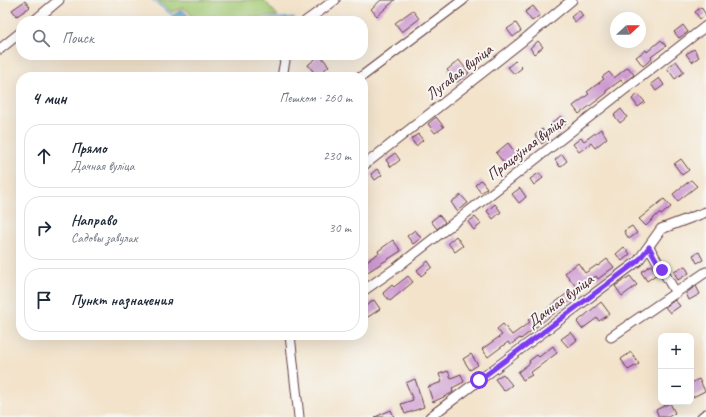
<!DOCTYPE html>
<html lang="ru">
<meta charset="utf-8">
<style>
body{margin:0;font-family:Caveat,sans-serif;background:#f2f2f3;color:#1f2937}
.controls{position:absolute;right:12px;bottom:12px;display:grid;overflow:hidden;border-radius:8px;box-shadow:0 4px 16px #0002}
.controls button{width:36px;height:36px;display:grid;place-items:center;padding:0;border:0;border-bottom:1px solid #e0e1e3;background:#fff;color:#1f2937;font:20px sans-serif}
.compass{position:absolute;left:610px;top:12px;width:36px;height:36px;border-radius:50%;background:#fff;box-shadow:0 4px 16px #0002;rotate:68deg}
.stop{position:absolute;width:12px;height:12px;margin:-9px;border:3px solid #7c3aed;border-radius:50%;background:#fff}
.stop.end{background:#7c3aed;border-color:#fff;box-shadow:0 1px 4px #0008}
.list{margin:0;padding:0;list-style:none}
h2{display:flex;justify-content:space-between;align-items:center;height:52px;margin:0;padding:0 16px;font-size:17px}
h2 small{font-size:13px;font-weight:400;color:#747a83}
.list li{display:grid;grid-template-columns:26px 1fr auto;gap:12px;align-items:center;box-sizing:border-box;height:64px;margin:0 8px 8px;padding:0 8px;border:1px solid #e0e1e3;border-radius:16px}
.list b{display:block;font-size:15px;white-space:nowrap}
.list p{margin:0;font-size:13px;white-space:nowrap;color:#747a83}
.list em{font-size:13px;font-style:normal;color:#747a83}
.icon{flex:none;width:22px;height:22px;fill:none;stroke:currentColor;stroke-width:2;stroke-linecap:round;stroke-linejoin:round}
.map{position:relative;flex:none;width:706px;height:417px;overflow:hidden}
.search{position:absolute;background:#fff;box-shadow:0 4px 16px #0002;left:16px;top:16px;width:352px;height:44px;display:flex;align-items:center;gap:10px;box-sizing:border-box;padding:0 14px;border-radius:16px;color:#747a83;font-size:15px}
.panel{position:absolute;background:#fff;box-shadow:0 4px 16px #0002;left:16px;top:72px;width:352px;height:268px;border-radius:16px}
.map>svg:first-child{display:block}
.green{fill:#a4cb76;stroke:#777550}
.water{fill:#57afd4;stroke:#506780}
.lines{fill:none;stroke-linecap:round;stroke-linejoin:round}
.stream{stroke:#57afd4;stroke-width:2}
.building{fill:#cd9ad0}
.minor-casing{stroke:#633c43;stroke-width:11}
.minor{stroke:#fff;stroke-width:9}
.route{stroke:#7c3aed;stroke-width:5}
.labels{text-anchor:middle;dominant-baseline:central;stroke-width:4;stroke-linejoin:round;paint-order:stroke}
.street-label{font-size:16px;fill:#4a1f2b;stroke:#f6f6f2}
</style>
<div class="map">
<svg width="706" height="417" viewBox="0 0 706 417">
<rect width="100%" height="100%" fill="#f6f6f2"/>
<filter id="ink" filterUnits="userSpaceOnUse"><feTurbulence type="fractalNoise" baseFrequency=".025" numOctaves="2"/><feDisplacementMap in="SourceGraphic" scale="8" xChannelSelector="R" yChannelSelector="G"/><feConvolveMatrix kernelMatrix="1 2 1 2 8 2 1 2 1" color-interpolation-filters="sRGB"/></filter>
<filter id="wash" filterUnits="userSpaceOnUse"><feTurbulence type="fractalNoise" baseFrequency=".012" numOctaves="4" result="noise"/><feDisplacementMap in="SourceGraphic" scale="16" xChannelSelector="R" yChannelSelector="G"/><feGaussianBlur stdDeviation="0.9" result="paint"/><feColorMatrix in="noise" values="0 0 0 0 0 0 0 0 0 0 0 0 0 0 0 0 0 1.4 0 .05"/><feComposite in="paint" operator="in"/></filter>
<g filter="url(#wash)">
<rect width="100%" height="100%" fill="#f3e3cb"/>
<path class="green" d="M157 0H264L278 16 192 19 190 13 183 8 172 12Z"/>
<path class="water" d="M182 10 187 14 190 21H172L173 15Z"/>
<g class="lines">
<g class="stream">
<path d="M153 0 175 17"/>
<path d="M201 21 294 18"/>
</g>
</g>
<g id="blocks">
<g class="building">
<path d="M381 0H395L377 16 371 9Z"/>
<path d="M25 1 30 7 17 16 12 10Z"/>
<path d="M533 6 540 15 532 21 525 12Z"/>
<path d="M701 7 706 15 700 19 695 12Z"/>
<path d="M413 10 419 19 402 32 395 23Z"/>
<path d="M579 10 583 16 575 22 571 17Z"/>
<path d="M516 23 521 31 513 37 507 29Z"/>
<path d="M683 25 688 32 679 38 674 32Z"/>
<path d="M661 40 666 46 651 57 652 59 643 66 636 57 646 50 647 52Z"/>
<path d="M538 41 543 47 534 54 530 48Z"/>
<path d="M694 49 699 57 692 62 686 54Z"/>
<path d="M312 55H320L329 66 317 76 308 65 315 59Z"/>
<path d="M459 60 469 73 457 82 447 70Z"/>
<path d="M515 61 522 68 514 74 508 67Z"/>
<path d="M676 61 684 72 675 79 667 68Z"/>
<path d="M628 67 634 75 623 83 621 80 606 91 607 93 579 114 573 106 589 94 587 92 604 79 602 77 609 72 614 78Z"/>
<path d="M659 78 664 85 656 91 651 84Z"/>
<path d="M638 94 645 102 638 107 632 99Z"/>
<path d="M621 109 627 117 620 123 614 115Z"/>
<path d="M561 116 566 124 557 131 551 124Z"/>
<path d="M436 117 444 127 435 133 428 124Z"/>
<path d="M542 129 549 138 542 144 535 135Z"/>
<path d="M601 129 607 138 595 148 591 143 579 152 573 144 581 138 584 141Z"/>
<path d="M418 134 423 140 416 146 411 139Z"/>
<path d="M508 143 520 159 508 168 496 153Z"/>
<path d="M395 153 400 160 391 167 386 160Z"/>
<path d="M562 154 567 161 560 167 555 160Z"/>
<path d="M681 159 689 170 682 175 674 164Z"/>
<path d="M377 169 382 175 375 180 371 174Z"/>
<path d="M539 173 543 178 534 185 530 179Z"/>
<path d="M481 180 487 188 481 193 475 185Z"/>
<path d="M691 180 697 186 678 201 673 194Z"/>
<path d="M520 188 526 197 519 203 512 194Z"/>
<path d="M461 195 468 203 457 211 451 202Z"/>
<path d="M664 199 671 207 661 215 659 213 646 226 639 219Z"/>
<path d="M495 204 501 212 493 219 487 211Z"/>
<path d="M439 215 445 222 437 229 431 221Z"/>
<path d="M475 217 481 224 474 230 468 222Z"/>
<path d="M632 226 637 233 629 239 624 231Z"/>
<path d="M415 230 421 238 413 244 407 236Z"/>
<path d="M456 236 463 246 455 252 448 243Z"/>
<path d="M393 240 401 251 366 273 363 268V263L379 253 378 251Z"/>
<path d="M624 247 630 254 622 261 616 254Z"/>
<path d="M699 252 703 260 697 263 693 255Z"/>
<path d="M607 259 614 267 598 279 596 276 578 289 565 273 578 263 585 273 597 265 598 266Z"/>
<path d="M428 261 432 267 421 276 417 270Z"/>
<path d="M651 265 657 274 647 281 641 272Z"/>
<path d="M685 266 689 273 678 280 674 272Z"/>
<path d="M408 276 413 282 390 301 383 293 392 285 394 287Z"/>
<path d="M630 276 637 285 622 296 615 286Z"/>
<path d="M696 286 700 294 689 300 686 293Z"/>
<path d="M570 291 575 298 549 317 521 339 520 338 510 345 508 342 488 357 482 349 502 335 497 329 503 324 512 335 530 322 528 320 537 313 539 315Z"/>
<path d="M374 300 380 309 368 317 363 310V308Z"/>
<path d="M675 300 680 306 670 313 665 307Z"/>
<path d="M601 302 610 314 599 321 597 318 582 329 577 322Z"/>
<path d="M571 332 577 340 568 347 561 339Z"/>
<path d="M553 346 557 353 530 373 532 375 523 380 518 372 530 363 529 361 537 355 539 357Z"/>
<path d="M631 352 639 364 628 370 621 359Z"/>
<path d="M471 354 478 365 470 370 463 359Z"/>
<path d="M448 371 451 378 461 374 464 382 452 388 453 392 450 394 433 402 428 387 442 382 439 374Z"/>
<path d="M503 374 512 385 504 391 495 379Z"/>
<path d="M415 379 424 407 405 414 401 404 413 400 406 383Z"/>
<path d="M699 379 705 391 691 398V383Z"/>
<path d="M670 403 675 413 668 417H659L656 410Z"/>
<path d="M391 410 394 417H375Z"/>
</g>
</g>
</g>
<g filter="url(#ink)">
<use href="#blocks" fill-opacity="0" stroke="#633c43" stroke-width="1"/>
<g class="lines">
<g class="minor-casing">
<g id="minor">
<path d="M34 21 59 0"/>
<path d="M306 21 335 0"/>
<path d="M0 49 21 32"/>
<path d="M282 77 286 55"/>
<path d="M361 77 463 0"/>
<path d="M363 166 520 43 572 0"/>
<path d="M649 247 676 293"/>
<path d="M363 291 396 268 706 26"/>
<path d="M290 335 299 417"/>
<path d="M611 337 706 272"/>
<path d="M430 417 638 261 661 229 706 212"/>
<path d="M702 417 706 414"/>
</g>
</g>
<use href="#minor" class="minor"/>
</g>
</g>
<g class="lines" filter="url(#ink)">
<path class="route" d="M479 380 638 261 649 247 662 270"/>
</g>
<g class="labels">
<g class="street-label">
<text transform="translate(459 72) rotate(-38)">Лугавая вуліца</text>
<text transform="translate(526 148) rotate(-38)">Працоўная вуліца</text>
<text transform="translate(560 301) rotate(-37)">Дачная вуліца</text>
</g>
</g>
</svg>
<div class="controls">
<button>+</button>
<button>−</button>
</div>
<svg class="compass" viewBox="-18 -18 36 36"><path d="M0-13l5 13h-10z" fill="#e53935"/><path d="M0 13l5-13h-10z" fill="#747a83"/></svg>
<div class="stop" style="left:479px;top:380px"></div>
<div class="stop end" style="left:662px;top:270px"></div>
<div class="search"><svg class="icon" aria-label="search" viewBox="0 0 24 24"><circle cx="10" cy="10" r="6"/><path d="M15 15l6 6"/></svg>Поиск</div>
<section class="panel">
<h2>4 мин<small>Пешком · 260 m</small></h2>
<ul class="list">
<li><svg class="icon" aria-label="ahead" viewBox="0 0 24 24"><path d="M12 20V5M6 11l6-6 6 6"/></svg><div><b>Прямо</b><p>Дачная вуліца</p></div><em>230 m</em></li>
<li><svg class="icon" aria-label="right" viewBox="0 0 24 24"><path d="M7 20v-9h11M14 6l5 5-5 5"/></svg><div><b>Направо</b><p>Садовы завулак</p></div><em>30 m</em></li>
<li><svg class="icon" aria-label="arrive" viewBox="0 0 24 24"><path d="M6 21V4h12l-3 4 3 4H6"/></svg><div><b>Пункт назначения</b></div></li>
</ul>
</section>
</div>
